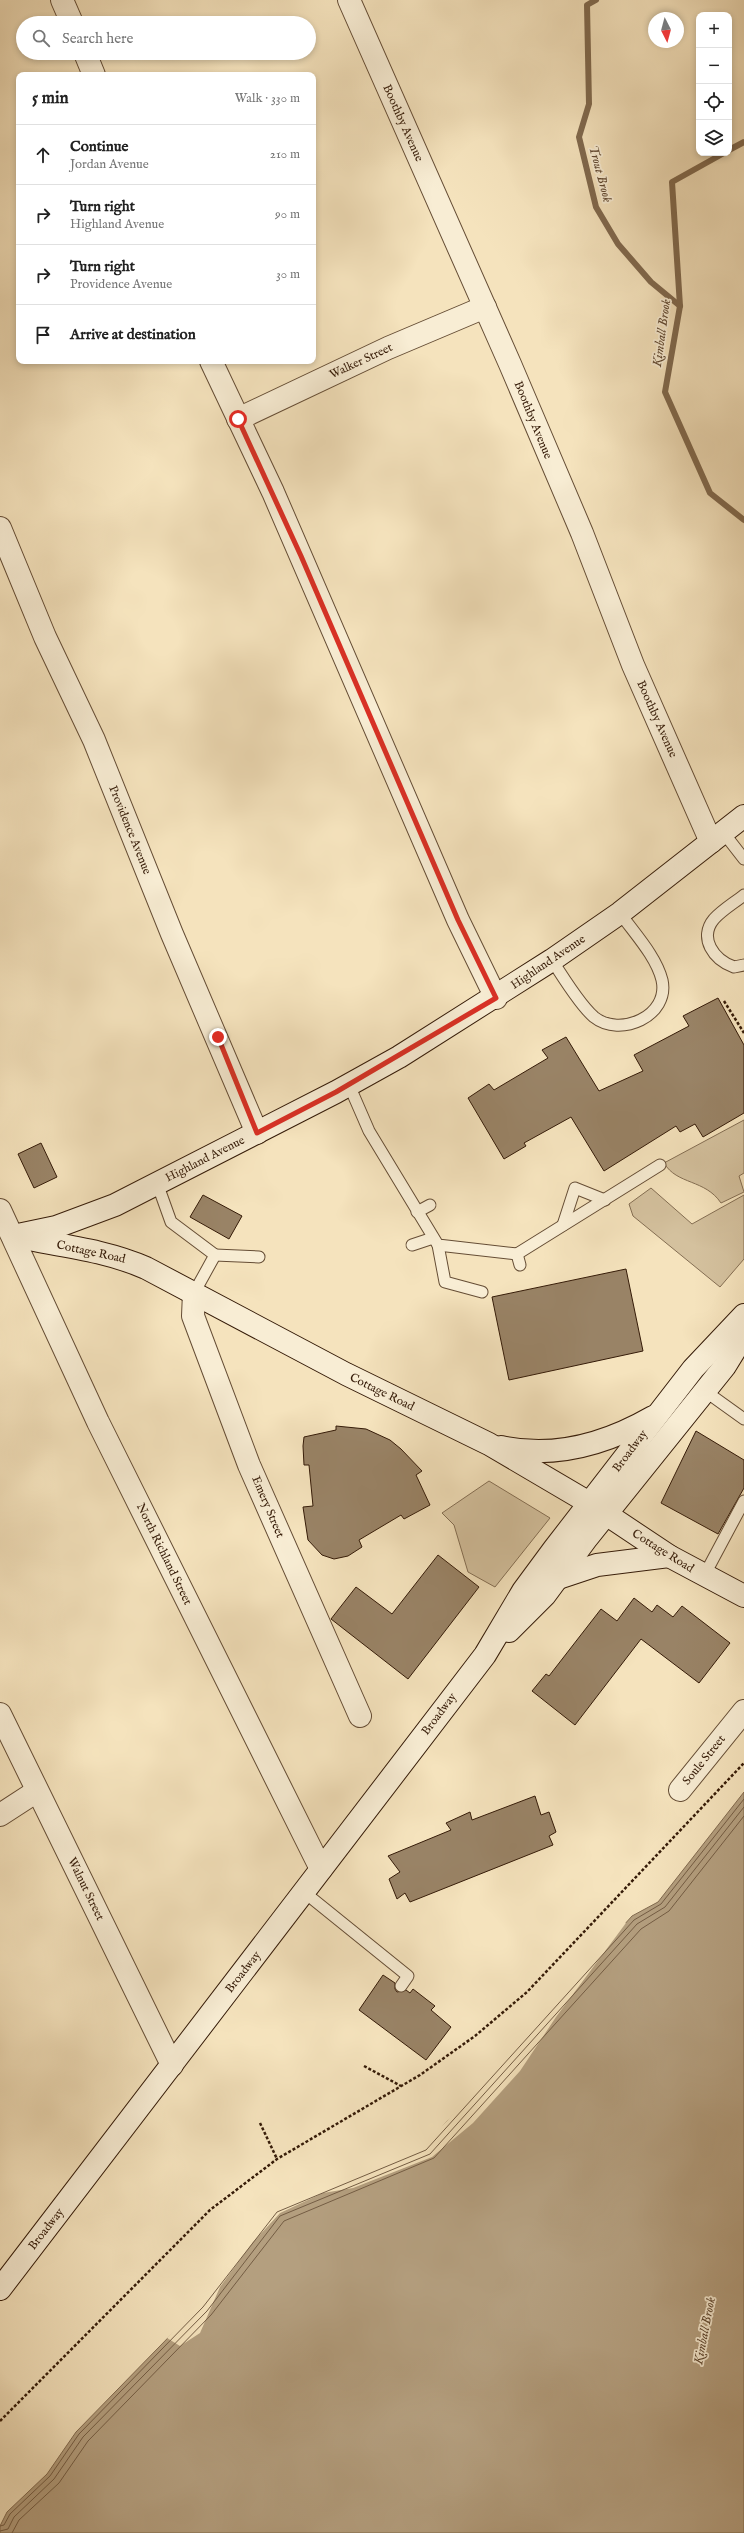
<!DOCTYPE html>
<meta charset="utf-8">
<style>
body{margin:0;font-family:"IM FELL English",serif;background:#f6f6f6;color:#222}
.controls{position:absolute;right:12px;top:12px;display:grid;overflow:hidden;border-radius:8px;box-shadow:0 2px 6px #0003}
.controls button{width:36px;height:36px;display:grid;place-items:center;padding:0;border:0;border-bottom:1px solid #e0e0e0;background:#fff;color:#222;font:20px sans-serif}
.compass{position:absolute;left:648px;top:12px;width:36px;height:36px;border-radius:50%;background:#fff;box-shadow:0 2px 6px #0003;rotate:174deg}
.stop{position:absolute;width:12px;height:12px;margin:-9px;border:3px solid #d93025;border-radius:50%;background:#fff}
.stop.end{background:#d93025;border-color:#fff;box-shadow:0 1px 4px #0008}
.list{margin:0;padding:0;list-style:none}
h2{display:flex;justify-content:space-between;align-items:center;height:52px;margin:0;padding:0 16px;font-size:17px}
h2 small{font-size:13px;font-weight:400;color:#767676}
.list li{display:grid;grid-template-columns:26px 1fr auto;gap:12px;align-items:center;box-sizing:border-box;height:60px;padding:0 16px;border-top:1px solid #e0e0e0}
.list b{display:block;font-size:15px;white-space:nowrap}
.list p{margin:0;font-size:13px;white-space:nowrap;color:#767676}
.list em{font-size:13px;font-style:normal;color:#767676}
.icon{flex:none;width:22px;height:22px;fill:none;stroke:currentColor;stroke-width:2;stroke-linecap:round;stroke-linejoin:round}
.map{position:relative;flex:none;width:744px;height:2533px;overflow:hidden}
.search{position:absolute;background:#fff;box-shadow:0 2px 6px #0003;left:16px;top:16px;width:300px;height:44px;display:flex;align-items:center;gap:10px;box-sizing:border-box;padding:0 14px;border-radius:22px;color:#767676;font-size:15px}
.panel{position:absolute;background:#fff;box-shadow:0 2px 6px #0003;left:16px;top:72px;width:300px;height:292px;border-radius:8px}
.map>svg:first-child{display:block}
.green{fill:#d4c19e;stroke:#846e53}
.water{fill:#b49f7f;stroke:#816a4f}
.pier{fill:#f5e3bd}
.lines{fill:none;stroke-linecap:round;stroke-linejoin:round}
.shore{stroke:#745d44;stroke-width:1}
.stream{stroke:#816a4f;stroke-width:6}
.building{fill:#998366;stroke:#351b08}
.lane-casing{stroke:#654d35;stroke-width:13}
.street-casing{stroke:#654d35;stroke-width:24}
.secondary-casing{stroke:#351b08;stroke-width:24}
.path{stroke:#351b08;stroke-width:2.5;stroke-dasharray:3 2;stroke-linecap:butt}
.lane{stroke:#f8edd4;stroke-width:11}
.street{stroke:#f8edd4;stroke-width:22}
.secondary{stroke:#f8edd4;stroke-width:22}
.route{stroke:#d93025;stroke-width:5}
.labels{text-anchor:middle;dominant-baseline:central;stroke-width:3.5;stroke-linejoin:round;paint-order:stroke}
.street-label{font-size:12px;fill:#351b08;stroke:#f8edd4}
.water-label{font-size:13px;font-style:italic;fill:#614932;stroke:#f8edd4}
</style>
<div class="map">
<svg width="744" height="2533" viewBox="0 0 744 2533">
<rect width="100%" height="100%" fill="#f5e3bd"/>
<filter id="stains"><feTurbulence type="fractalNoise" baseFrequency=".005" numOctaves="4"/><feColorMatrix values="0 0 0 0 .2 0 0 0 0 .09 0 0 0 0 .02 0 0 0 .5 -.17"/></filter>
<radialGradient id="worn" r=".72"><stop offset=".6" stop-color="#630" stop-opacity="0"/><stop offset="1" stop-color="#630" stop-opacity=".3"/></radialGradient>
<g class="green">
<path d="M744 1120V1173L739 1176 744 1192 721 1203C705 1179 677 1185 664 1163Z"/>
<path d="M651 1188 692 1224 744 1195V1259L720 1287 633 1216 629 1204Z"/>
<path d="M489 1481 550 1518 495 1587 468 1572 454 1525 442 1513Z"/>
</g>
<path class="water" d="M744 1792V2533H0V2526L7 2512 47 2474 76 2432 200 2305 275 2208 424 2147 632 1916 658 1902Z"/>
<path class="pier" d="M624 1922 626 1923 556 2017 520 2071 473 2123 432 2157 353 2188 323 2193 280 2213 253 2242 220 2287 200 2333 180 2346 167 2338 198 2303 273 2207 423 2145 447 2121 460 2104Z"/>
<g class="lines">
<g class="shore">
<path d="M0 2526 4 2525 10 2514 50 2476 79 2434 203 2307 277 2212 426 2150 634 1920 661 1904 744 1799"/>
<path d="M0 2531 8 2529 14 2517 54 2479 83 2437 207 2311 280 2216 430 2154 637 1924 665 1907 744 1807"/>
<path d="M12 2533 19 2520 59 2483 88 2441 211 2315 284 2221 434 2158 641 1929 669 1911 744 1816"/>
</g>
<g class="stream">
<path d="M596 0 587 5 589 104 579 137 596 207 618 244 651 282 680 306"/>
<path d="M729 150 744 142"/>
<path d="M724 153 672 182 680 306 665 392 710 493 744 520"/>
</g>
</g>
<g class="building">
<path d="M718 998 744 1045V1113L703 1137 695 1124 680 1132 676 1126 604 1171 571 1117 524 1143 526 1146 504 1159 468 1098 489 1084 494 1090 548 1058 542 1050 566 1037 599 1091 643 1071 634 1055 689 1026 683 1016Z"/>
<path d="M41 1143 57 1177 34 1188 18 1154Z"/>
<path d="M203 1195 242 1216 229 1239 190 1217Z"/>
<path d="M626 1269 643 1351 509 1380 492 1297Z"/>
<path d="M336 1426 366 1429 390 1440 401 1449 422 1471 416 1475 430 1505 404 1519 401 1515 359 1540 362 1547 348 1556 334 1559 322 1555 308 1540 303 1507 313 1506 309 1465H304L303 1446 304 1437 336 1430Z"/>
<path d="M696 1431 744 1460V1488L718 1534 661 1503Z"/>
<path d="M438 1555 479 1587 408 1679 331 1619 356 1587 392 1614Z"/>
<path d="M634 1598 652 1612 657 1605 673 1617 682 1606 730 1643 699 1683 641 1639 575 1725 532 1691 546 1674 549 1676 601 1609 617 1621Z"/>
<path d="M535 1796 541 1815 549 1812 556 1832 549 1836 553 1845 410 1902 405 1893 397 1899 389 1879 400 1872 388 1856 451 1830 446 1823 470 1812 472 1820Z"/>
<path d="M383 1975 395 1983V1989L397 1992 406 1990 410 1993 413 1989 435 2006 431 2010 451 2027 426 2060 359 2010Z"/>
</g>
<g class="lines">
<g class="lane-casing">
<g id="lane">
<path d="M723 832 744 859"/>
<path d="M744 895C734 903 722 910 714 919 698 938 714 960 734 967L744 965"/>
<path d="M552 960C562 976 581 1006 594 1017 620 1038 670 1016 662 980 656 956 634 933 620 913"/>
<path d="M349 1085 369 1131 438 1245 517 1254 660 1165"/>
<path d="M157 1183 171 1222 215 1255 194 1293"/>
<path d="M417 1212 430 1205"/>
<path d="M563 1225 575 1188 605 1200"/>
<path d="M412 1245 433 1238"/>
<path d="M438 1245 445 1282 482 1292"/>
<path d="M517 1254 520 1265"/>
<path d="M215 1255 259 1257"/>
<path d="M705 1391 744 1419"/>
<path d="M704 1576 744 1501"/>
<path d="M304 1892 408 1976 401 1986"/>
</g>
</g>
<g class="street-casing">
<g id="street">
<path d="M62 0 72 23"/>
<path d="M349 0 510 364 582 533 633 665 711 842"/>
<path d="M85 53 94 75"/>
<path d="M211 361 273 492 458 920 496 998"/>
<path d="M238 419 388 348 485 307"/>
<path d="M0 528 45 637 94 740 172 934 257 1133"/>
<path d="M0 1210 98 1422 321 1869"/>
<path d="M194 1293 193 1316 249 1465 360 1716"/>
<path d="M0 1714 172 2065"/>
<path d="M680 1790 744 1711"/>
<path d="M0 1815 37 1791"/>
</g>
</g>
<g class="secondary-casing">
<g id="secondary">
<path d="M13 1236 56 1227 115 1205 336 1092 399 1057 552 960 620 913 744 816"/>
<path d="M23 1238C64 1246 108 1251 146 1268L346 1374 489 1444 591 1504 669 1556 744 1596"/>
<path d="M501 1447C555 1459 606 1444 653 1417"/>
<path d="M558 1578 597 1565 669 1556"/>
<path d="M509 1631 545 1595 587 1538 725 1366 744 1335"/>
<path d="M0 2289 485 1655 523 1591 554 1549 693 1369 744 1315"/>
</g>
</g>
<g class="path">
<path d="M724 1001 744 1033"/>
<path d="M364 2066 401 2086"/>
<path d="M260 2123 277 2159"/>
<path d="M0 2421 210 2210 277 2159 420 2075 475 2036 527 1992 744 1763"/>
</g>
<use href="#lane" class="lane"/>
<use href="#street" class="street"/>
<use href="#secondary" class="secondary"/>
</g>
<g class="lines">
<path class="route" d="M218 1037 257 1133 336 1092 496 998 458 920 301 556 238 419"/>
</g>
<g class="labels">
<g class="street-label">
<text transform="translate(403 123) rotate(66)">Boothby Avenue</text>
<text transform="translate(361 361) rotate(-25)">Walker Street</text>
<text transform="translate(533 420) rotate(68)">Boothby Avenue</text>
<text transform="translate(657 719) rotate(66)">Boothby Avenue</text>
<text transform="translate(130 830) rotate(68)">Providence Avenue</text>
<text transform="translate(548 962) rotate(-34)">Highland Avenue</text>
<text transform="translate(205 1159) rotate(-27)">Highland Avenue</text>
<text transform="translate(91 1252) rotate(12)">Cottage Road</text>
<text transform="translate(382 1392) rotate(26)">Cottage Road</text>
<text transform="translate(630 1451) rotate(-53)">Broadway</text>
<text transform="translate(268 1507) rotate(67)">Emery Street</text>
<text transform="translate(663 1551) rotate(32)">Cottage Road</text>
<text transform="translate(164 1554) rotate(64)">North Richland Street</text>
<text transform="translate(439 1714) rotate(-53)">Broadway</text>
<text transform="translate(704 1760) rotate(-51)">Soule Street</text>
<text transform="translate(86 1889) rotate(64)">Walnut Street</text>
<text transform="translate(243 1972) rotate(-52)">Broadway</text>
<text transform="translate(46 2229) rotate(-52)">Broadway</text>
</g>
<g class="water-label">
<text transform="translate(600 174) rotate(75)">Trout Brook</text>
<text transform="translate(662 333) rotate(-82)">Kimball Brook</text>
<text transform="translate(705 2331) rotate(-79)">Kimball Brook</text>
</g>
</g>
<rect width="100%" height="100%" filter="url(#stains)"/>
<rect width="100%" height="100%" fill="url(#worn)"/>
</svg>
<div class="controls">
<button>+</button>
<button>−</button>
<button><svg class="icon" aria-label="locate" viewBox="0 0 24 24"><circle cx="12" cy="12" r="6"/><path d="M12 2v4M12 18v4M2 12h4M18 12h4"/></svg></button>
<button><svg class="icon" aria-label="layers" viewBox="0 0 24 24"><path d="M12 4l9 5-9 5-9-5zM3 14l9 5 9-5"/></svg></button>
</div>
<svg class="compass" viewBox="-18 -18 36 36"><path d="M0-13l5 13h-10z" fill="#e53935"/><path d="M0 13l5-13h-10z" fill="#767676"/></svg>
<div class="stop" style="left:238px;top:419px"></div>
<div class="stop end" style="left:218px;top:1037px"></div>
<div class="search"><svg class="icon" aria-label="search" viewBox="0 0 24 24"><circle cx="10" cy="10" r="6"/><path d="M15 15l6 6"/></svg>Search here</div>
<section class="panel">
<h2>5 min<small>Walk · 330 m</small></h2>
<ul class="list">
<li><svg class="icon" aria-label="ahead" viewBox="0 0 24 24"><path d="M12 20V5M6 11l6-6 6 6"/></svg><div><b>Continue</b><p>Jordan Avenue</p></div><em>210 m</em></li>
<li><svg class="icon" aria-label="right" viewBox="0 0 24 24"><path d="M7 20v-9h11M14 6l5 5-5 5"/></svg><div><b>Turn right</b><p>Highland Avenue</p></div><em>90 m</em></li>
<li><svg class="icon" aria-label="right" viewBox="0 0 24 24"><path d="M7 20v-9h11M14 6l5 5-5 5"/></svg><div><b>Turn right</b><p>Providence Avenue</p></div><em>30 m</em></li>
<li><svg class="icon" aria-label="arrive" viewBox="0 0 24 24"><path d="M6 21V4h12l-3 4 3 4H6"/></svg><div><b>Arrive at destination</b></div></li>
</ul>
</section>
</div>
